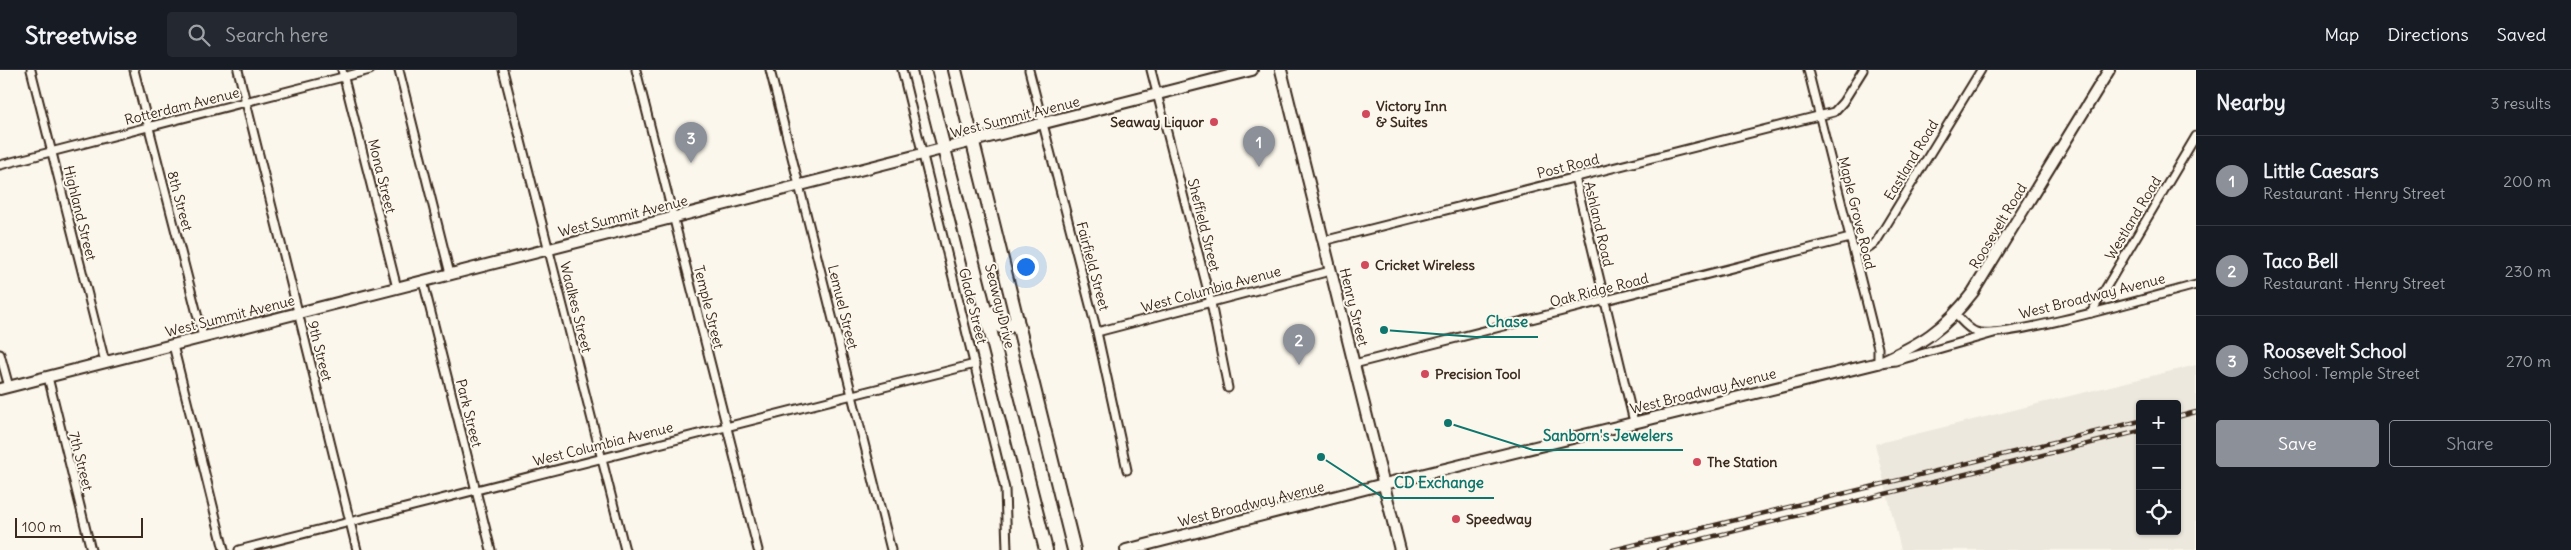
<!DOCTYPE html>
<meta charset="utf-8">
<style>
body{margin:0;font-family:Delius,sans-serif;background:#242831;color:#f1f3f6}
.controls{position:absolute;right:15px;bottom:15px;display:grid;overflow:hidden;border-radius:5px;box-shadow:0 1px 4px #0004}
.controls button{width:45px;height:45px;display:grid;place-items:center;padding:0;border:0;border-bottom:1px solid #363941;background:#171b24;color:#f1f3f6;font:25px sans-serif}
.scale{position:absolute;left:15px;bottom:12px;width:128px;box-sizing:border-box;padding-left:5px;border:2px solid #3b2a1e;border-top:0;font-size:14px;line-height:18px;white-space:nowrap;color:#3b2a1e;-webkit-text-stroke:4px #fbf7ec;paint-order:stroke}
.you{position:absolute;left:1025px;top:196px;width:18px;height:18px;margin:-12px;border:4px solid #fff;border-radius:50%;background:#1a73e8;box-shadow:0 0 0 8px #1a73e833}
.badge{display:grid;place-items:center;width:32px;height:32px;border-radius:50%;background:#8c9099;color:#fff;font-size:16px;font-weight:700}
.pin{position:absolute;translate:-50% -41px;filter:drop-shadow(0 1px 2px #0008)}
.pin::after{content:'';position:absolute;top:26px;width:18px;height:15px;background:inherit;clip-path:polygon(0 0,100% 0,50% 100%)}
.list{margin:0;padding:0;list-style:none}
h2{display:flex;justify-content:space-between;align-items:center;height:65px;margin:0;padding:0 20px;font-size:21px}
h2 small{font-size:16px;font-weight:400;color:#9ea1a6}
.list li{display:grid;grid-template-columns:32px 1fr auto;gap:15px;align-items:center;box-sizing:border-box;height:90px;padding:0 20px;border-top:1px solid #363941}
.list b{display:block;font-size:19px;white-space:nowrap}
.list p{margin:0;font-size:16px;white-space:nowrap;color:#9ea1a6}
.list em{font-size:16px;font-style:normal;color:#9ea1a6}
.actions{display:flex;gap:10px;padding:15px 20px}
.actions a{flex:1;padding:11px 0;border:1px solid #8c9099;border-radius:5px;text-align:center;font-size:18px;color:#8c9099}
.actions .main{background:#8c9099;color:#fff}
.icon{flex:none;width:28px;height:28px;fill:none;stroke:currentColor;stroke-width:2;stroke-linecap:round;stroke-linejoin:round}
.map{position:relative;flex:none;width:2196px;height:480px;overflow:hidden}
header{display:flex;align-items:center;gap:30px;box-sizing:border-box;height:70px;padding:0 25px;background:#171b24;border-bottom:1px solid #363941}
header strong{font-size:24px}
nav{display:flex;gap:28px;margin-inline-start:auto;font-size:18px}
.search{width:350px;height:45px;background:#242831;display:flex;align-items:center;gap:12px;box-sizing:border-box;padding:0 18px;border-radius:5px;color:#9ea1a6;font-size:19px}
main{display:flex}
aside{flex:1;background:#171b24}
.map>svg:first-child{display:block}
.built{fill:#ede8dd;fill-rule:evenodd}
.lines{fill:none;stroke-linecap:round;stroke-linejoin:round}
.street-casing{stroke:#3b2a1e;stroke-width:11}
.secondary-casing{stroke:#3b2a1e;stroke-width:14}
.highway-casing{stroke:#3b2a1e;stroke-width:16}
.street{stroke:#fbf7ec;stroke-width:7}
.secondary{stroke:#fbf7ec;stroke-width:10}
.highway{stroke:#fbf7ec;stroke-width:12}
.rail-casing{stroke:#3b2a1e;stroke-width:4.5}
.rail{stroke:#fbf7ec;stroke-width:2.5;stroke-dasharray:8;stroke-linecap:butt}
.poi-dot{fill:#d1495b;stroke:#fbf7ec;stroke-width:2}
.labels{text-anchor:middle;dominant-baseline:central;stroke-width:4;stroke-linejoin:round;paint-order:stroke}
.street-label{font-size:14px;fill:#3b2a1e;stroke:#fbf7ec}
.poi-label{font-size:14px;font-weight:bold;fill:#3b2a1e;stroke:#fbf7ec;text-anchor:start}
.leader{fill:none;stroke:#0f766e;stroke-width:2}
.callout-dot{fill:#0f766e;stroke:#fbf7ec;stroke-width:2}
.callout-label{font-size:15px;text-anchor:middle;font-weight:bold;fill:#0f766e;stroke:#fbf7ec;stroke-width:4;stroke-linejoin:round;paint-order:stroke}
</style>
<header>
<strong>Streetwise</strong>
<div class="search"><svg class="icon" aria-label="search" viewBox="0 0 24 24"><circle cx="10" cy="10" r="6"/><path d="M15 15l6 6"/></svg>Search here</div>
<nav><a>Map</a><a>Directions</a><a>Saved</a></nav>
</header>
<main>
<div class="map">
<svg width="2196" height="480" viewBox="0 0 2196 480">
<rect width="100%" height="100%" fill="#fbf7ec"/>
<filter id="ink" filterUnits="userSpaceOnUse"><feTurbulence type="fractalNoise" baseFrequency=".02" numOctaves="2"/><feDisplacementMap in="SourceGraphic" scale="10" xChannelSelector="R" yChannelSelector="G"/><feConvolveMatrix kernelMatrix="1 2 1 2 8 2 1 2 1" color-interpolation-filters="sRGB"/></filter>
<g filter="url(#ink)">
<path class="built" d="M2196 295V480H1901L1875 374ZM2140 334H2177V461H2140Z"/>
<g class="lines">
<g class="street-casing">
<g id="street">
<path d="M31 0 105 292"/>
<path d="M134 0 203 267"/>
<path d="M238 0 357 480"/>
<path d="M342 0 397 218"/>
<path d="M399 0 450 204"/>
<path d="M503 0 625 480"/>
<path d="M636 0 758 480"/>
<path d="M770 0 891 480"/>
<path d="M902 0 1005 419 1007 480"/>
<path d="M1029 0 1097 262 1127 400"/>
<path d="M1151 0 1211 233 1228 318"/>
<path d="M1808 0 1878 278V293L1896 291 1994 263"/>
<path d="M0 95 370 0"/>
<path d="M1575 107 1634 352"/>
<path d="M1323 171 1834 42 1843 32 1863 0"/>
<path d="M1854 181 1869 177 1876 172 1981 0"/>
<path d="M423 211 491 480"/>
<path d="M2091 243 2196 66"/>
<path d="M1956 245C1962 251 1968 259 1976 262 2001 271 2161 224 2196 215"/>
<path d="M1097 262 1330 201"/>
<path d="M173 275 224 480"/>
<path d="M0 284 9 317"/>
<path d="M1354 294 1850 168"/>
<path d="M48 307 91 480"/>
<path d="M239 480 975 294"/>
</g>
</g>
<g class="secondary-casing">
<g id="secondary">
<path d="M1281 0 1400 480"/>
<path d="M0 319 1252 0"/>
<path d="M1126 480 1384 414 1878 293C1921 274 1944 260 1973 222L2109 0"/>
</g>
</g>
<g class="highway-casing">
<g id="highway">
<path d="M924 0 1046 480"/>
<path d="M955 0 1074 480"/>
<path d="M993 242 996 252 1001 257 1010 256 1017 250"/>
</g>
</g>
<use href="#street" class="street"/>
<use href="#secondary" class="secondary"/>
<use href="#highway" class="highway"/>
<g class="rail-casing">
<g id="rail">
<path d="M2177 347 2196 342"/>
<path d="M1613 480 2140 351"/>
<path d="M1658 480 2140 361"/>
</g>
</g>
<use href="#rail" class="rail"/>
</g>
</g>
<g class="poi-dot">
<circle cx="1366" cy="44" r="5"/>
<circle cx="1214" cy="52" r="5"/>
<circle cx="1365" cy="195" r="5"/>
<circle cx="1425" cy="304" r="5"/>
<circle cx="1697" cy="392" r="5"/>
<circle cx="1456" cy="449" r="5"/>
</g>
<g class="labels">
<g class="street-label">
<text transform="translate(182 36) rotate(-14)">Rotterdam Avenue</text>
<text transform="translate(1015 47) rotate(-14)">West Summit Avenue</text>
<text transform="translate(1911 90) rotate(-59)">Eastland Road</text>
<text transform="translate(1568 96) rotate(-14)">Post Road</text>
<text transform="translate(382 106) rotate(76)">Mona Street</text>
<text transform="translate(180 131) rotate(75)">8th Street</text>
<text transform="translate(80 143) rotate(76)">Highland Street</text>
<text transform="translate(1857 143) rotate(76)">Maple Grove Road</text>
<text transform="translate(623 146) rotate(-14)">West Summit Avenue</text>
<text transform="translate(2133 148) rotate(-59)">Westland Road</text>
<text transform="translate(1599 154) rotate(77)">Ashland Road</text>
<text transform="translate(1204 155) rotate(76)">Sheffield Street</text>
<text transform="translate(1998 156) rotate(-59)">Roosevelt Road</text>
<text transform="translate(1093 196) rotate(75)">Fairfield Street</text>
<text transform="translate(1211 219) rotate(-15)">West Columbia Avenue</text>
<text transform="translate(1599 220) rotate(-14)">Oak Ridge Road</text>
<text transform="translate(2092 226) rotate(-14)">West Broadway Avenue</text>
<text transform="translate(973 236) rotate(76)">Glade Street</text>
<text transform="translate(1000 236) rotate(76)">Seaway Drive</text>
<text transform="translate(576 237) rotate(76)">Waalkes Street</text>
<text transform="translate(709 237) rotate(76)">Temple Street</text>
<text transform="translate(843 237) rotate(76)">Lemuel Street</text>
<text transform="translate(1354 237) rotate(76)">Henry Street</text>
<text transform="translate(230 246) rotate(-14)">West Summit Avenue</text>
<text transform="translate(320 281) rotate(76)">9th Street</text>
<text transform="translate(1703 321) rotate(-14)">West Broadway Avenue</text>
<text transform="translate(469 343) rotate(76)">Park Street</text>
<text transform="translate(603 374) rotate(-14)">West Columbia Avenue</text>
<text transform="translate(81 391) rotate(76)">7th Street</text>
<text transform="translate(1251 434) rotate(-14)">West Broadway Avenue</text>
</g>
<g class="poi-label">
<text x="1376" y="36">Victory Inn<tspan x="1376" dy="16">&amp; Suites</tspan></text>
<text x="1204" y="52" text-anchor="end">Seaway Liquor</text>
<text x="1375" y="195">Cricket Wireless</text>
<text x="1435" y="304">Precision Tool</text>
<text x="1707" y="392">The Station</text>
<text x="1466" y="449">Speedway</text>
</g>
</g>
<path class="leader" d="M1384 260L1476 267H1538M1448 353L1533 380H1683M1321 387L1384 428H1494"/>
<g class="callout-dot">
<circle cx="1384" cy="260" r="5"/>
<circle cx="1448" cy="353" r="5"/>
<circle cx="1321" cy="387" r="5"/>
</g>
<g class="callout-label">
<text x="1507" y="257">Chase</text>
<text x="1608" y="371">Sanborn's Jewelers</text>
<text x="1439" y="418">CD Exchange</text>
</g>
</svg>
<div class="controls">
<button>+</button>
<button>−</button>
<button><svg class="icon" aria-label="locate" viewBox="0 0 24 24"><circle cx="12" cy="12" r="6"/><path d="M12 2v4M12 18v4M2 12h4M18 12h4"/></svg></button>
</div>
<div class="scale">100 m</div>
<div class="you"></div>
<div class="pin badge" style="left:1259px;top:97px">1</div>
<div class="pin badge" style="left:1299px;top:295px">2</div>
<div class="pin badge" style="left:691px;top:93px">3</div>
</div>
<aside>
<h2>Nearby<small>3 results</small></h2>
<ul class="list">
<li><span class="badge">1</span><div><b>Little Caesars</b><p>Restaurant · Henry Street</p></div><em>200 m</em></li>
<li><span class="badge">2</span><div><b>Taco Bell</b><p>Restaurant · Henry Street</p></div><em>230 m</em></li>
<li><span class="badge">3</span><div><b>Roosevelt School</b><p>School · Temple Street</p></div><em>270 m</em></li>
</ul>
<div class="actions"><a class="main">Save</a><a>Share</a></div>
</aside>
</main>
